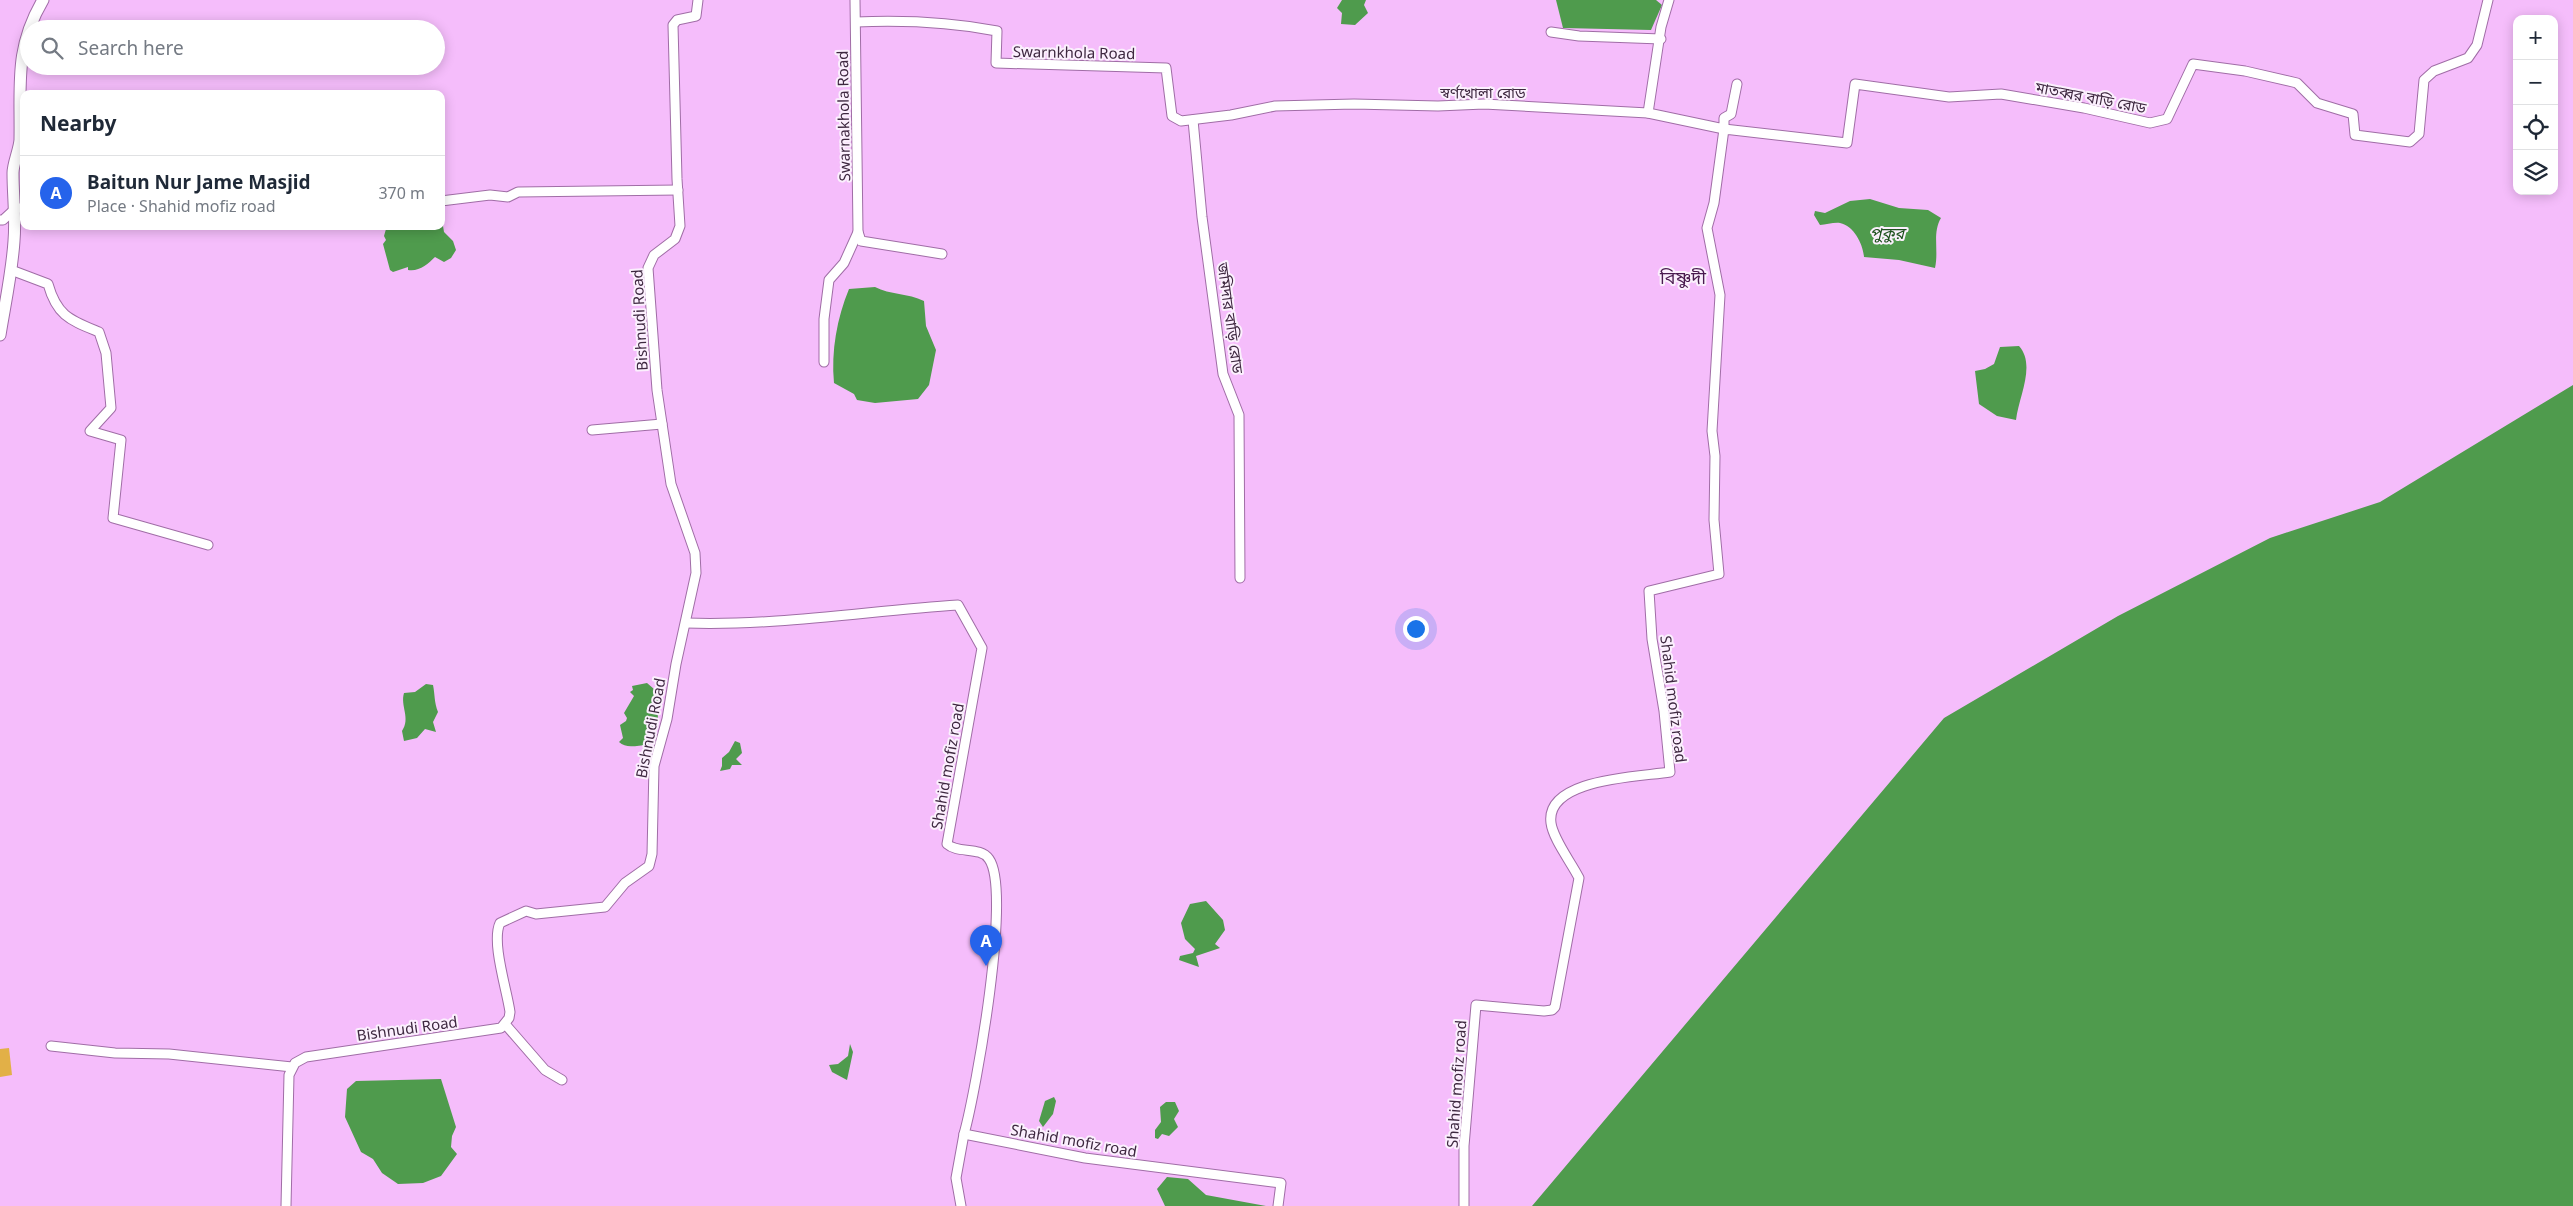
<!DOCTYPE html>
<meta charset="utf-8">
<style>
body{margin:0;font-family:"Noto Sans","Noto Sans Bengali",sans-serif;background:#f6f6f7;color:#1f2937}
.controls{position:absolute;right:15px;top:15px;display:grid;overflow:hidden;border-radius:10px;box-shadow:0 2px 12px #0003}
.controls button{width:45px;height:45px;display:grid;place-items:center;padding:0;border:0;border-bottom:1px solid #e0e1e3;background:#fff;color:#1f2937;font:25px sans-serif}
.you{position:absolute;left:1415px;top:628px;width:18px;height:18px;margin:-12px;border:4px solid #fff;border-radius:50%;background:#1a73e8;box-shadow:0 0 0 8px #1a73e833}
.badge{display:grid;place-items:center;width:32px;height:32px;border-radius:50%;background:#2563eb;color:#fff;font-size:16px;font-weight:700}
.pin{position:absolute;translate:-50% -41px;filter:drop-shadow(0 1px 2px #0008)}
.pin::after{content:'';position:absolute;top:26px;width:18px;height:15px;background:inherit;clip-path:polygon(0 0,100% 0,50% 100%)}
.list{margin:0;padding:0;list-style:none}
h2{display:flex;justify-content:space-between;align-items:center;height:65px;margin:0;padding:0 20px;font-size:21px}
h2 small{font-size:16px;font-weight:400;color:#747a83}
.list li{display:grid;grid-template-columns:32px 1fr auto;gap:15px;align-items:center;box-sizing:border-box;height:75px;padding:0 20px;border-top:1px solid #e0e1e3}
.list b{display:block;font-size:19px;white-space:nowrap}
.list p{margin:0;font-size:16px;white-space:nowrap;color:#747a83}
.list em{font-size:16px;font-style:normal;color:#747a83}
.icon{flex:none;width:28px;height:28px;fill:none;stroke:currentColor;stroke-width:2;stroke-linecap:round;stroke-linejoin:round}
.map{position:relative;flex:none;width:2573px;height:1206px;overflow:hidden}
.search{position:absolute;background:#fff;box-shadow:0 2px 12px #0003;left:20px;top:20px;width:425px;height:55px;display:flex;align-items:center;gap:12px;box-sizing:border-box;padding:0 18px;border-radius:28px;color:#747a83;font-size:19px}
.panel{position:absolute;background:#fff;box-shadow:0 2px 12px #0003;left:20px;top:90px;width:425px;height:140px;border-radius:10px}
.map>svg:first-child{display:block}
.green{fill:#e2b047}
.water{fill:#4f9b4d}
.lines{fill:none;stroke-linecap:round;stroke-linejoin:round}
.minor-casing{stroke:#a06da6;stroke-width:11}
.tertiary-casing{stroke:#a06da6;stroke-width:13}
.minor{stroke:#fff;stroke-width:9}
.tertiary{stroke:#fff;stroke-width:11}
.labels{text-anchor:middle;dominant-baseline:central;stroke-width:4;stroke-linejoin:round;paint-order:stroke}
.street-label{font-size:15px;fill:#3e2840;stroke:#fbf0fd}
.water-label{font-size:16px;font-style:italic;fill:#1c501c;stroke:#fbf0fd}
.quarter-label{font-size:18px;fill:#491a4f;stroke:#fbf0fd}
</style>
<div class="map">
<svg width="2573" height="1206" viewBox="0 0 2573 1206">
<rect width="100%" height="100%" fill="#f5bdfb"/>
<path class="green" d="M9 1048 12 1075 0 1077V1049Z"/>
<g class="water">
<path d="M1342 0H1366L1364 5 1368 13 1355 25 1341 24 1342 13 1337 8Z"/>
<path d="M1556 0H1656L1662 5 1651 30 1563 28Z"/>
<path d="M1870 199 1899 208 1928 210 1941 218C1932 233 1939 250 1935 268L1899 260 1864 257C1863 244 1854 226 1840 223 1834 222 1826 225 1820 225L1814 215 1815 211 1825 213 1850 201Z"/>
<path d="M443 226 444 232 453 241 456 250 451 258 444 262 435 257C428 264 419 272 408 270V267L393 272 390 270 383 244 386 240 384 236 386 229Z"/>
<path d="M875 287C890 295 908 293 924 301L926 326 936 350 929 385 918 399 875 403 857 400 854 394 834 383C831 351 837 318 849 289Z"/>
<path d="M2019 346C2036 365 2019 396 2016 420L1997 416 1979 404 1975 371 1985 369 1994 364 2000 347Z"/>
<path d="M2573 385V1206H1532L1944 718 2118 616 2270 538 2380 502Z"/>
<path d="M647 683 654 689 659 686 661 689 657 706 658 718 654 722 649 745C640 744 627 750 619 742L623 738 620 725 626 721 627 718 624 713 634 696 630 692 633 690 632 686Z"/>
<path d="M426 684 433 685C435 695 434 702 438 712L433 722 436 732 425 729 417 738 404 741 402 731C411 718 400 706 404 693L415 692Z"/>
<path d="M735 741 740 743 742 753 736 759 742 765H732L730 769 720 771 722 766V758L729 752Z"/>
<path d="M1206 901 1223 920 1225 930 1215 944 1220 948 1196 956 1199 967 1179 960 1180 956 1193 953 1195 949 1185 939 1181 923 1190 904Z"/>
<path d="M850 1044 853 1052 847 1080 832 1072 829 1065 838 1064 848 1056Z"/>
<path d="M441 1079 456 1127 452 1136 451 1147 457 1154 441 1176 423 1183 398 1184 382 1173 373 1159 361 1152 345 1117 347 1089 356 1081Z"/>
<path d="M1054 1097 1056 1101 1053 1114 1043 1127 1039 1121 1045 1101Z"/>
<path d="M1166 1102H1175L1179 1111 1174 1119 1178 1127 1169 1136 1162 1134 1158 1139 1155 1138V1130L1161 1122 1160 1107Z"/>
<path d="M1167 1177 1188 1179 1206 1195 1266 1206H1165L1157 1189Z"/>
</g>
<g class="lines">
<g class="minor-casing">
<g id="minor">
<path d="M855 0 858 232 861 241 942 254"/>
<path d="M856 22C903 20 950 22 997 31L996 63 1166 68 1172 116 1181 121 1231 115 1275 106 1354 104 1438 106 1484 104 1648 113 1724 129V118L1731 114 1737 84"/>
<path d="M1551 32 1579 36 1661 39"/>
<path d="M1648 113 1661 27 1669 0"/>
<path d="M1193 120 1202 217 1223 374 1239 415 1240 578"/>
<path d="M441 201 490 195 508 197 518 192 678 190"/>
<path d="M0 220H3L16 208H24"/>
<path d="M11 270 48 284C57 316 70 320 99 332L106 353 111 408 90 431 121 440 113 518 208 545"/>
<path d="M824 362V319L829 280 844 263 858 232"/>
<path d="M592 430 662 424"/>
<path d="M686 623C777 626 867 611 958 605L982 648 947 844C958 854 980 846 989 859 1012 891 976 1091 964 1134L1085 1158 1281 1183 1278 1206"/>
<path d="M505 1024 545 1070 562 1080"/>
<path d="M51 1046 115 1053 169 1054 292 1067"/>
<path d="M286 1206 289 1075 295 1063 306 1057 501 1028 509 1018 510 1012C507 990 491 942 500 923L526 911 536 914 605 907 625 883 649 866 652 854 654 766 667 719 676 664 696 573 695 553 671 484 657 390 648 268 654 255 675 239 680 226 677 179 673 25 677 20 696 16 698 0"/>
<path d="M961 1206 956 1178 964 1134"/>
<path d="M1464 1206V1146L1476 1005 1544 1011 1552 1010 1555 1007 1579 878C1571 862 1553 839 1551 823 1545 778 1640 777 1670 772L1664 711 1652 639 1649 591 1719 574 1714 520 1715 456 1712 431 1720 295 1707 228 1714 203 1724 129 1847 143 1855 84 1949 97 2001 94 2084 108 2150 123 2167 119 2193 64 2245 71 2297 83 2317 103 2353 114 2355 135 2410 142 2419 134 2424 80 2434 71 2468 58 2477 45 2488 0"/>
</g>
</g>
<g class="tertiary-casing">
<path id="tertiary" d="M0 335C5 304 12 272 14 241 16 218 13 196 13 173 13 163 19 151 20 140 21 86 14 49 43 0"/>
</g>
<use href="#minor" class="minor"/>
<use href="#tertiary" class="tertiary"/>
</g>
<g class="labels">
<g class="street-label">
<text transform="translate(1074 52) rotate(1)">Swarnkhola Road</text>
<text x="1483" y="92">স্বর্ণখোলা রোড</text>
<text transform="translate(2091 97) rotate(11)">মাতব্বর বাড়ি রোড</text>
<text transform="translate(843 116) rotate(-91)">Swarnakhola Road</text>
<text transform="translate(1231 318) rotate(82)">জমিদার বাড়ি রোড</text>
<text transform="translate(639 320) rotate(-93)">Bishnudi Road</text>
<text transform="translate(1674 699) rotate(83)">Shahid mofiz road</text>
<text transform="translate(650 728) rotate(-79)">Bishnudi Road</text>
<text transform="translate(947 766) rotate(-80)">Shahid mofiz road</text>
<text transform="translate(407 1028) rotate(-8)">Bishnudi Road</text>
<text transform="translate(1456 1084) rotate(-86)">Shahid mofiz road</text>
<text transform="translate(1074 1140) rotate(10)">Shahid mofiz road</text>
</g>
<g class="water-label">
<text x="1887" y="233">পুকুর</text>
</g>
<g class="quarter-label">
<text x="1683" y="277">বিষ্ণুদী</text>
</g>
</g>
</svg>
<div class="controls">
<button>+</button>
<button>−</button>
<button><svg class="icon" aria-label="locate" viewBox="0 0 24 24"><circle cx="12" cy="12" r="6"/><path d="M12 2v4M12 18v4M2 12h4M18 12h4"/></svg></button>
<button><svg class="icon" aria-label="layers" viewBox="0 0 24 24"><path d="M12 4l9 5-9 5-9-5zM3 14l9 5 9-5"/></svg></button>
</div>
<div class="you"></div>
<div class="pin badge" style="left:986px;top:966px">A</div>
<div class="search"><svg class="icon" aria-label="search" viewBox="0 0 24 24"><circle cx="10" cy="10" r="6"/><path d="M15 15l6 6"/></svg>Search here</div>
<section class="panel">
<h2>Nearby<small></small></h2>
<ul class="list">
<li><span class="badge">A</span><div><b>Baitun Nur Jame Masjid</b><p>Place · Shahid mofiz road</p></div><em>370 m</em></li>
</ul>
</section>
</div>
